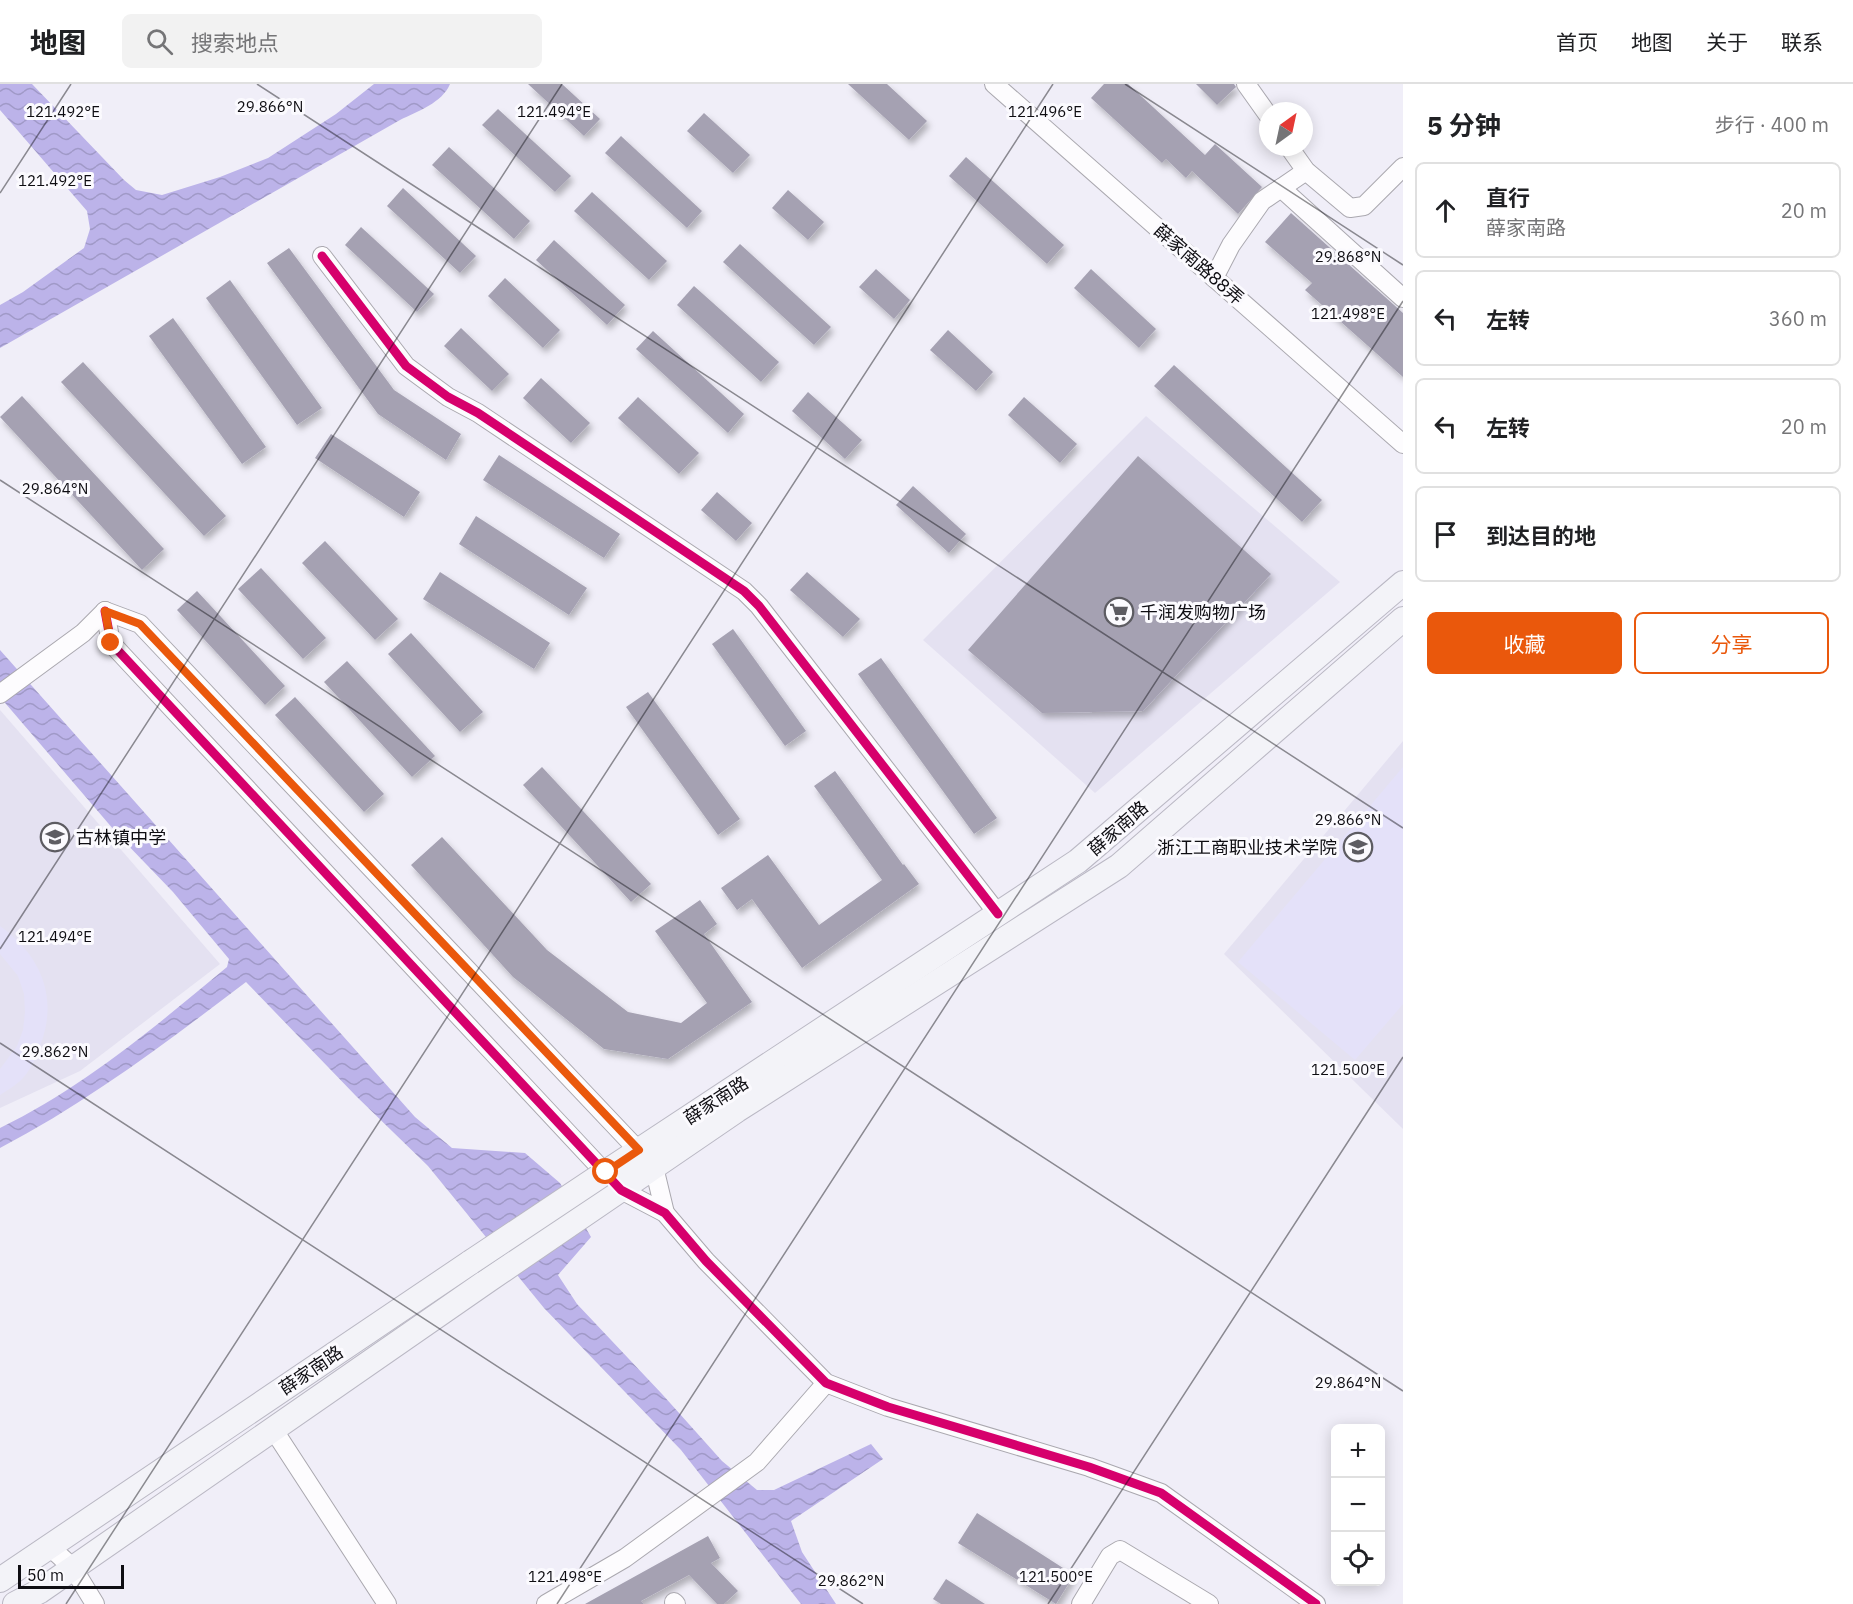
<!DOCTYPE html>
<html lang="zh">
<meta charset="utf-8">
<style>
body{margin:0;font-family:"IBM Plex Sans","Noto Sans SC",sans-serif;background:#f2f2f2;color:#202124}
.controls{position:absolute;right:18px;bottom:18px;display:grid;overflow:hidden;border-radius:9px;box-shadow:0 3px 15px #0003}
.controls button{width:54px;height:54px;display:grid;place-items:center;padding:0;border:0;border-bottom:2px solid #e0e0e0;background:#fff;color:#202124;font:30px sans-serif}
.compass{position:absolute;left:1259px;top:18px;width:54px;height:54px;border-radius:50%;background:#fff;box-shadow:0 3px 15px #0003;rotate:33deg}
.scale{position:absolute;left:18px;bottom:15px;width:106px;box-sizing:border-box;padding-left:6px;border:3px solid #0e0d12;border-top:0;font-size:16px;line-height:21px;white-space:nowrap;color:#0e0d12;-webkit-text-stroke:4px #fbfafe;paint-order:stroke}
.stop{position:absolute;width:18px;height:18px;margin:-14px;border:4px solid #ea580c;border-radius:50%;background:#fff}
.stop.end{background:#ea580c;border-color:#fff;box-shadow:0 2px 6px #0008}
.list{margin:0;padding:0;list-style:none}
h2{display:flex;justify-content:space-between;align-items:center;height:78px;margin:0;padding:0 24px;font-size:26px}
h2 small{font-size:20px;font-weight:400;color:#757577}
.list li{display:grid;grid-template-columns:39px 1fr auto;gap:18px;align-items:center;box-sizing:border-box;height:96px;margin:0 12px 12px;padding:0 12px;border:2px solid #e0e0e0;border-radius:9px}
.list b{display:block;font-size:22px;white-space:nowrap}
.list p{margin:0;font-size:20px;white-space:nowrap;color:#757577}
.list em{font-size:20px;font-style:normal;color:#757577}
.actions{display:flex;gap:12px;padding:18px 24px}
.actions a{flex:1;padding:14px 0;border:2px solid #ea580c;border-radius:9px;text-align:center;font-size:21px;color:#ea580c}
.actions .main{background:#ea580c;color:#fff}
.icon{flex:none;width:33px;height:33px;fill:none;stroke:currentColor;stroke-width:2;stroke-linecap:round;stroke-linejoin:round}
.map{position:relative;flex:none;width:1403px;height:1520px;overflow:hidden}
header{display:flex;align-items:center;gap:36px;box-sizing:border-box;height:84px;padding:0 30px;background:#fff;border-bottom:2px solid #e0e0e0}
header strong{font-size:28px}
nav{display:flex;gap:33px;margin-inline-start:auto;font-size:21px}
.search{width:420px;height:54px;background:#f2f2f2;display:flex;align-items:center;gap:15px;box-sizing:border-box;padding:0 21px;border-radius:9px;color:#757577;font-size:22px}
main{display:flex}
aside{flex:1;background:#fff}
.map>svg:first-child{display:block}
.built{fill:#e4e1f1}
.pitch{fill:#e4e1f9}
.water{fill:url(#water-waves)}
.building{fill:#a5a1b2;filter:url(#shadow)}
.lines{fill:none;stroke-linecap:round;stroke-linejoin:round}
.minor-casing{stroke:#aaa8af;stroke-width:20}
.major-casing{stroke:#bab8c4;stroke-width:26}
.minor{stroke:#fdfcfe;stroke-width:18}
.major{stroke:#f3f3f8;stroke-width:24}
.major-bridge-casing{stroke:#bab8c4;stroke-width:26;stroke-linecap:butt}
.major-bridge{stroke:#f3f3f8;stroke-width:24}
.cycleway-casing{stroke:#fbfafe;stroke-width:13}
.cycleway{stroke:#d6006c;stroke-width:9}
.route{stroke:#ea580c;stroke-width:8}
.ticks{fill:none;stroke:#0e0d12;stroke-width:1.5;stroke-opacity:0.45}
.labels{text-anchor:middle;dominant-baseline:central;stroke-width:6;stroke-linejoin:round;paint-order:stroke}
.street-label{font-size:18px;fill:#0e0d12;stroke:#fbfafe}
.poi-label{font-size:18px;fill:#0e0d12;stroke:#fbfafe;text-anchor:start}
.ticks-label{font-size:15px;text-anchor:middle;fill:#0e0d12;stroke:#fbfafe;stroke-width:6;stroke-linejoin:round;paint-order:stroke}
</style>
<header>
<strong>地图</strong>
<div class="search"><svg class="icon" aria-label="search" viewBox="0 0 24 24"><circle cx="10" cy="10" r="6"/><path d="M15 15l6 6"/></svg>搜索地点</div>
<nav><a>首页</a><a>地图</a><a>关于</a><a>联系</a></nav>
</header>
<main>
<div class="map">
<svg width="1403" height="1520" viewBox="0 0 1403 1520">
<defs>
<pattern id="water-waves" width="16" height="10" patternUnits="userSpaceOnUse" patternTransform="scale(1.5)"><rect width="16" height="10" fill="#bcb3e9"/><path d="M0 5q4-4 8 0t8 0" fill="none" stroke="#a099c7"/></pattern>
<filter id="shadow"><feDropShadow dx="3" dy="5" stdDeviation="3" flood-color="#0004"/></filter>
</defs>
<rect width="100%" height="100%" fill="#f0eef8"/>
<g class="built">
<path d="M1146 332 1340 498 1095 709 923 556Z"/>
<path d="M0 626 220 880 80 987 0 1024Z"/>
<path d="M1403 657V1045L1224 870Z"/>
</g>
<g class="pitch">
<path d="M1403 683V920L1355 976 1238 878Z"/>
<path d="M0 842C41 871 59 914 40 962 36 975 29 989 19 998 13 1003 6 1007 0 1011V985L17 962 23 946 25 928 24 910 18 892 0 870Z"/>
</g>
<g class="water">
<path d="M0 0H32L124 96 136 106 162 111 220 93 268 74 336 30 374 0H450C442 19 418 27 400 36L0 264V221L23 208 84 164 90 145 87 127 0 26Z"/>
<path d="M0 566 415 1033 452 1064 525 1069 560 1099 591 1153 558 1191 577 1220 662 1310 722 1377 757 1406H774L871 1360 883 1375 791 1437 802 1468 836 1520H801L681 1366 544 1224 428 1082 356 1012 246 898C167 958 88 1018 0 1064V1044C84 1003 156 942 227 883L229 875 173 808 120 753 0 613Z"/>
</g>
<g class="building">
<path d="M528 0H562L600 35 584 52Z"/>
<path d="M848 0H887L927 37 909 56Z"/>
<path d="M1104 0H1128L1205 71 1215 60 1262 103 1238 130 1192 87 1186 94 1166 75 1162 79 1091 14Z"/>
<path d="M1196 0H1234L1236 3 1217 21Z"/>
<path d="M498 25 571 92 555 108 482 41Z"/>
<path d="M704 29 750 71 733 89 687 47Z"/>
<path d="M621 52 702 127 687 144 605 69Z"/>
<path d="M449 63 530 137 514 155 432 81Z"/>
<path d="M966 73 1064 161 1047 180 949 92Z"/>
<path d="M403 104 476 172 460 189 387 122Z"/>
<path d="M788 106 824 138 808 156 772 124Z"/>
<path d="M592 108 667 177 649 196 574 127Z"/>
<path d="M1291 129 1403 229V293L1305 206 1312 199 1265 158Z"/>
<path d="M361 143 434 210 417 228 345 161Z"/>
<path d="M554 156 625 221 607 241 536 176Z"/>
<path d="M740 160 831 243 814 261 723 178Z"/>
<path d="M289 164 394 306 461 350 446 376 378 330 267 179Z"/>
<path d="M876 185 910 216 894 235 859 203Z"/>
<path d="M1091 185 1156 245 1139 264 1074 204Z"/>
<path d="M505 194 560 246 543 264 488 212Z"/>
<path d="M230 196 322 324 297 341 206 214Z"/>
<path d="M694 202 779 278 761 298 677 221Z"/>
<path d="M173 234 266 363 242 380 149 252Z"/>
<path d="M461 244 509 290 492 307 444 262Z"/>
<path d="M948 246 993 288 976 307 930 266Z"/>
<path d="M653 247 744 330 728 349 636 265Z"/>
<path d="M83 278 226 432 204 452 61 298Z"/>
<path d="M1174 281 1322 416 1302 438 1154 302Z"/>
<path d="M541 294 590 339 571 359 523 314Z"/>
<path d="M808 308 862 356 845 375 792 327Z"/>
<path d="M22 312 164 465 142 486 0 333Z"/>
<path d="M638 313 699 369 679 390 618 334Z"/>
<path d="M1024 313 1077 360 1060 379 1008 331Z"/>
<path d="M331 350 420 408 404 433 315 374Z"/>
<path d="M499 371 620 450 604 474 483 396Z"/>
<path d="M1138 372 1271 490 1143 627 1042 629 968 566Z"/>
<path d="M913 402 966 450 949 469 896 421Z"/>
<path d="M717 408 752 439 736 457 701 426Z"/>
<path d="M476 432 587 504 569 531 459 460Z"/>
<path d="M325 457 398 535 375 556 302 479Z"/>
<path d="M261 484 326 554 303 575 238 505Z"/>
<path d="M440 488 550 559 534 585 423 515Z"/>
<path d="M807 488 860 535 843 553 790 506Z"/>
<path d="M197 507 285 602 265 621 177 526Z"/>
<path d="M733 545 806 647 785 662 712 560Z"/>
<path d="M411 549 483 628 460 648 388 570Z"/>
<path d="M881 574 997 734 974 750 858 590Z"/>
<path d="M347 577 435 672 412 693 324 598Z"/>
<path d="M648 608 740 735 718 751 626 623Z"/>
<path d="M295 613 384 710 364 728 275 631Z"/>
<path d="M542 683 651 800 631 818 523 701Z"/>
<path d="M835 687 903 781 904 780 919 800 802 884 752 815 737 826 721 804 768 771 819 841 882 796 814 702Z"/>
<path d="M442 753 547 866 628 928 681 939 707 919 655 847 700 816 717 840 704 850 752 918 668 975 604 965 513 893 411 781Z"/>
<path d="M977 1429 1074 1491 1056 1520 958 1459Z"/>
<path d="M708 1452 720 1474 711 1479 738 1507 724 1520H717L689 1491 641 1517 644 1520H585Z"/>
<path d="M946 1495 985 1520H941L933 1515Z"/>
</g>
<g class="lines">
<g class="minor-casing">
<g id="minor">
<path d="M994 0 1403 360"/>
<path d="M1246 0 1268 31"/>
<path d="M1289 63 1306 87 1350 124 1364 122 1403 83"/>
<path d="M1281 104 1403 214"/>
<path d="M322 172 406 282 448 313 478 329 744 507 759 522 998 830"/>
<path d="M1214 194 1231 161 1262 117 1306 87"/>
<path d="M105 527 111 559 621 1106 665 1129 706 1177 826 1299 888 1323 1089 1383 1161 1409 1316 1520"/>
<path d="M105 527 140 540 654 1083 665 1129"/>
<path d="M0 610 83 549 105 527"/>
<path d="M273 1345 387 1520"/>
<path d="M50 1463 73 1484 95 1520"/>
<path d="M674 1518 676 1520"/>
<path d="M546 1520 625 1474 757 1378 826 1299"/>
<path d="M1081 1520 1110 1472 1120 1466 1209 1520"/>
</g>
</g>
<g class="major-casing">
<g id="major">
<path d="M606 1088 1078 777 1403 499"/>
<path d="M0 1496 471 1178"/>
<path d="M15 1520 40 1507 487 1197 737 1026 1119 782 1403 535"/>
</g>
</g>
<use href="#minor" class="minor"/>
<use href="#major" class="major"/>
<g class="major-bridge-casing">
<path id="major-bridge" d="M471 1178 606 1088"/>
</g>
<use href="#major-bridge" class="major-bridge"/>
<g class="cycleway-casing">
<g id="cycleway">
<path d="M322 172 406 282 448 313 478 329 744 507 759 522 998 830"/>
<path d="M105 527 111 559 621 1106 665 1129 706 1177 826 1299 888 1323 1089 1383 1161 1409 1316 1520"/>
</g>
</g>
<use href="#cycleway" class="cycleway"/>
</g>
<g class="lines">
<path class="route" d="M111 559 105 527 140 540 639 1066 606 1088"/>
</g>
<path class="ticks" d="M257 0 1403 744M1125 0 1403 181M0 109 71 0M0 396 1403 1307M0 865 562 0M0 959 863 1520M66 1520 1053 0M557 1520 1403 217M1048 1520 1403 973"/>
<defs>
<g id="supermarket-ring" transform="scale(1.5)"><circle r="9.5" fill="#fbfafe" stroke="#5d5c62" stroke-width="1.5"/><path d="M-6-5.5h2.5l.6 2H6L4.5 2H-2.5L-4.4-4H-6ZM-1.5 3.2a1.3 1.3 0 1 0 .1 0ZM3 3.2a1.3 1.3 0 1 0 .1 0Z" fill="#5d5c62"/></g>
<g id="school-ring" transform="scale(1.5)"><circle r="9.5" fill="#fbfafe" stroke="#5d5c62" stroke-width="1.5"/><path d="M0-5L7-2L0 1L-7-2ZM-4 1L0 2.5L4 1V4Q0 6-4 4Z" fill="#5d5c62"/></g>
<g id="university-ring" transform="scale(1.5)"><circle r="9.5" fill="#fbfafe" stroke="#5d5c62" stroke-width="1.5"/><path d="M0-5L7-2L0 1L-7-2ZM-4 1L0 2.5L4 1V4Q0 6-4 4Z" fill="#5d5c62"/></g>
</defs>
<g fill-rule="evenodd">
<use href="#supermarket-ring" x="1119" y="528"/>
<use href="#school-ring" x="55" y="753"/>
<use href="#university-ring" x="1358" y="763"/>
</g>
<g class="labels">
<g class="street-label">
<text transform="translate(1199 180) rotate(41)">薛家南路88弄</text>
<text transform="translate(1118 744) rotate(-41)">薛家南路</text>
<text transform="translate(716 1016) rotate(-33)">薛家南路</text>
<text transform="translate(311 1286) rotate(-34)">薛家南路</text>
</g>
<g class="poi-label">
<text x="1140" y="528">千润发购物广场</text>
<text x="76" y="753">古林镇中学</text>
<text x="1337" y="763" text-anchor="end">浙江工商职业技术学院</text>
</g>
</g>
<g class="ticks-label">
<text x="270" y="28">29.866°N</text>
<text x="63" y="33">121.492°E</text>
<text x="554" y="33">121.494°E</text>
<text x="1045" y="33">121.496°E</text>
<text x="55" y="102">121.492°E</text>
<text x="1348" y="178">29.868°N</text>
<text x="1348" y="235">121.498°E</text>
<text x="55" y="410">29.864°N</text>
<text x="1348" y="741">29.866°N</text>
<text x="55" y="858">121.494°E</text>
<text x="55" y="973">29.862°N</text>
<text x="1348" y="991">121.500°E</text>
<text x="1348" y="1304">29.864°N</text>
<text x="565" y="1498">121.498°E</text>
<text x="1056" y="1498">121.500°E</text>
<text x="851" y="1502">29.862°N</text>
</g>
</svg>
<div class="controls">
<button>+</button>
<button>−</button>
<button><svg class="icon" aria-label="locate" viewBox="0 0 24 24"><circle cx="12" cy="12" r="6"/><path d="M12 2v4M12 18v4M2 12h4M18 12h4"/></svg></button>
</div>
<svg class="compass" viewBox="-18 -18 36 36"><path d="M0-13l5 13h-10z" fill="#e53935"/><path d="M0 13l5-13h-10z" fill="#757577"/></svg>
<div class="scale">50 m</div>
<div class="stop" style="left:606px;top:1088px"></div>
<div class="stop end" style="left:111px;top:559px"></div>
</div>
<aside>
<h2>5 分钟<small>步行 · 400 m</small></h2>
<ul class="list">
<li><svg class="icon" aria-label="ahead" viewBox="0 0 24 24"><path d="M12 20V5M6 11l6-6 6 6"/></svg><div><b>直行</b><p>薛家南路</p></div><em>20 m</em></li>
<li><svg class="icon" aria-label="left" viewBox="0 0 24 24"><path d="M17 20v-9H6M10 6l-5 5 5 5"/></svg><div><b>左转</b></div><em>360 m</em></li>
<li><svg class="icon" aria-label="left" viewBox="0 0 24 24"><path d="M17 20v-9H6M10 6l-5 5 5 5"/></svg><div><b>左转</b></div><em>20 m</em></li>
<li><svg class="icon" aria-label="arrive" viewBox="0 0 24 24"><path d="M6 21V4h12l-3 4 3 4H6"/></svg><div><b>到达目的地</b></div></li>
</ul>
<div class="actions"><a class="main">收藏</a><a>分享</a></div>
</aside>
</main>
